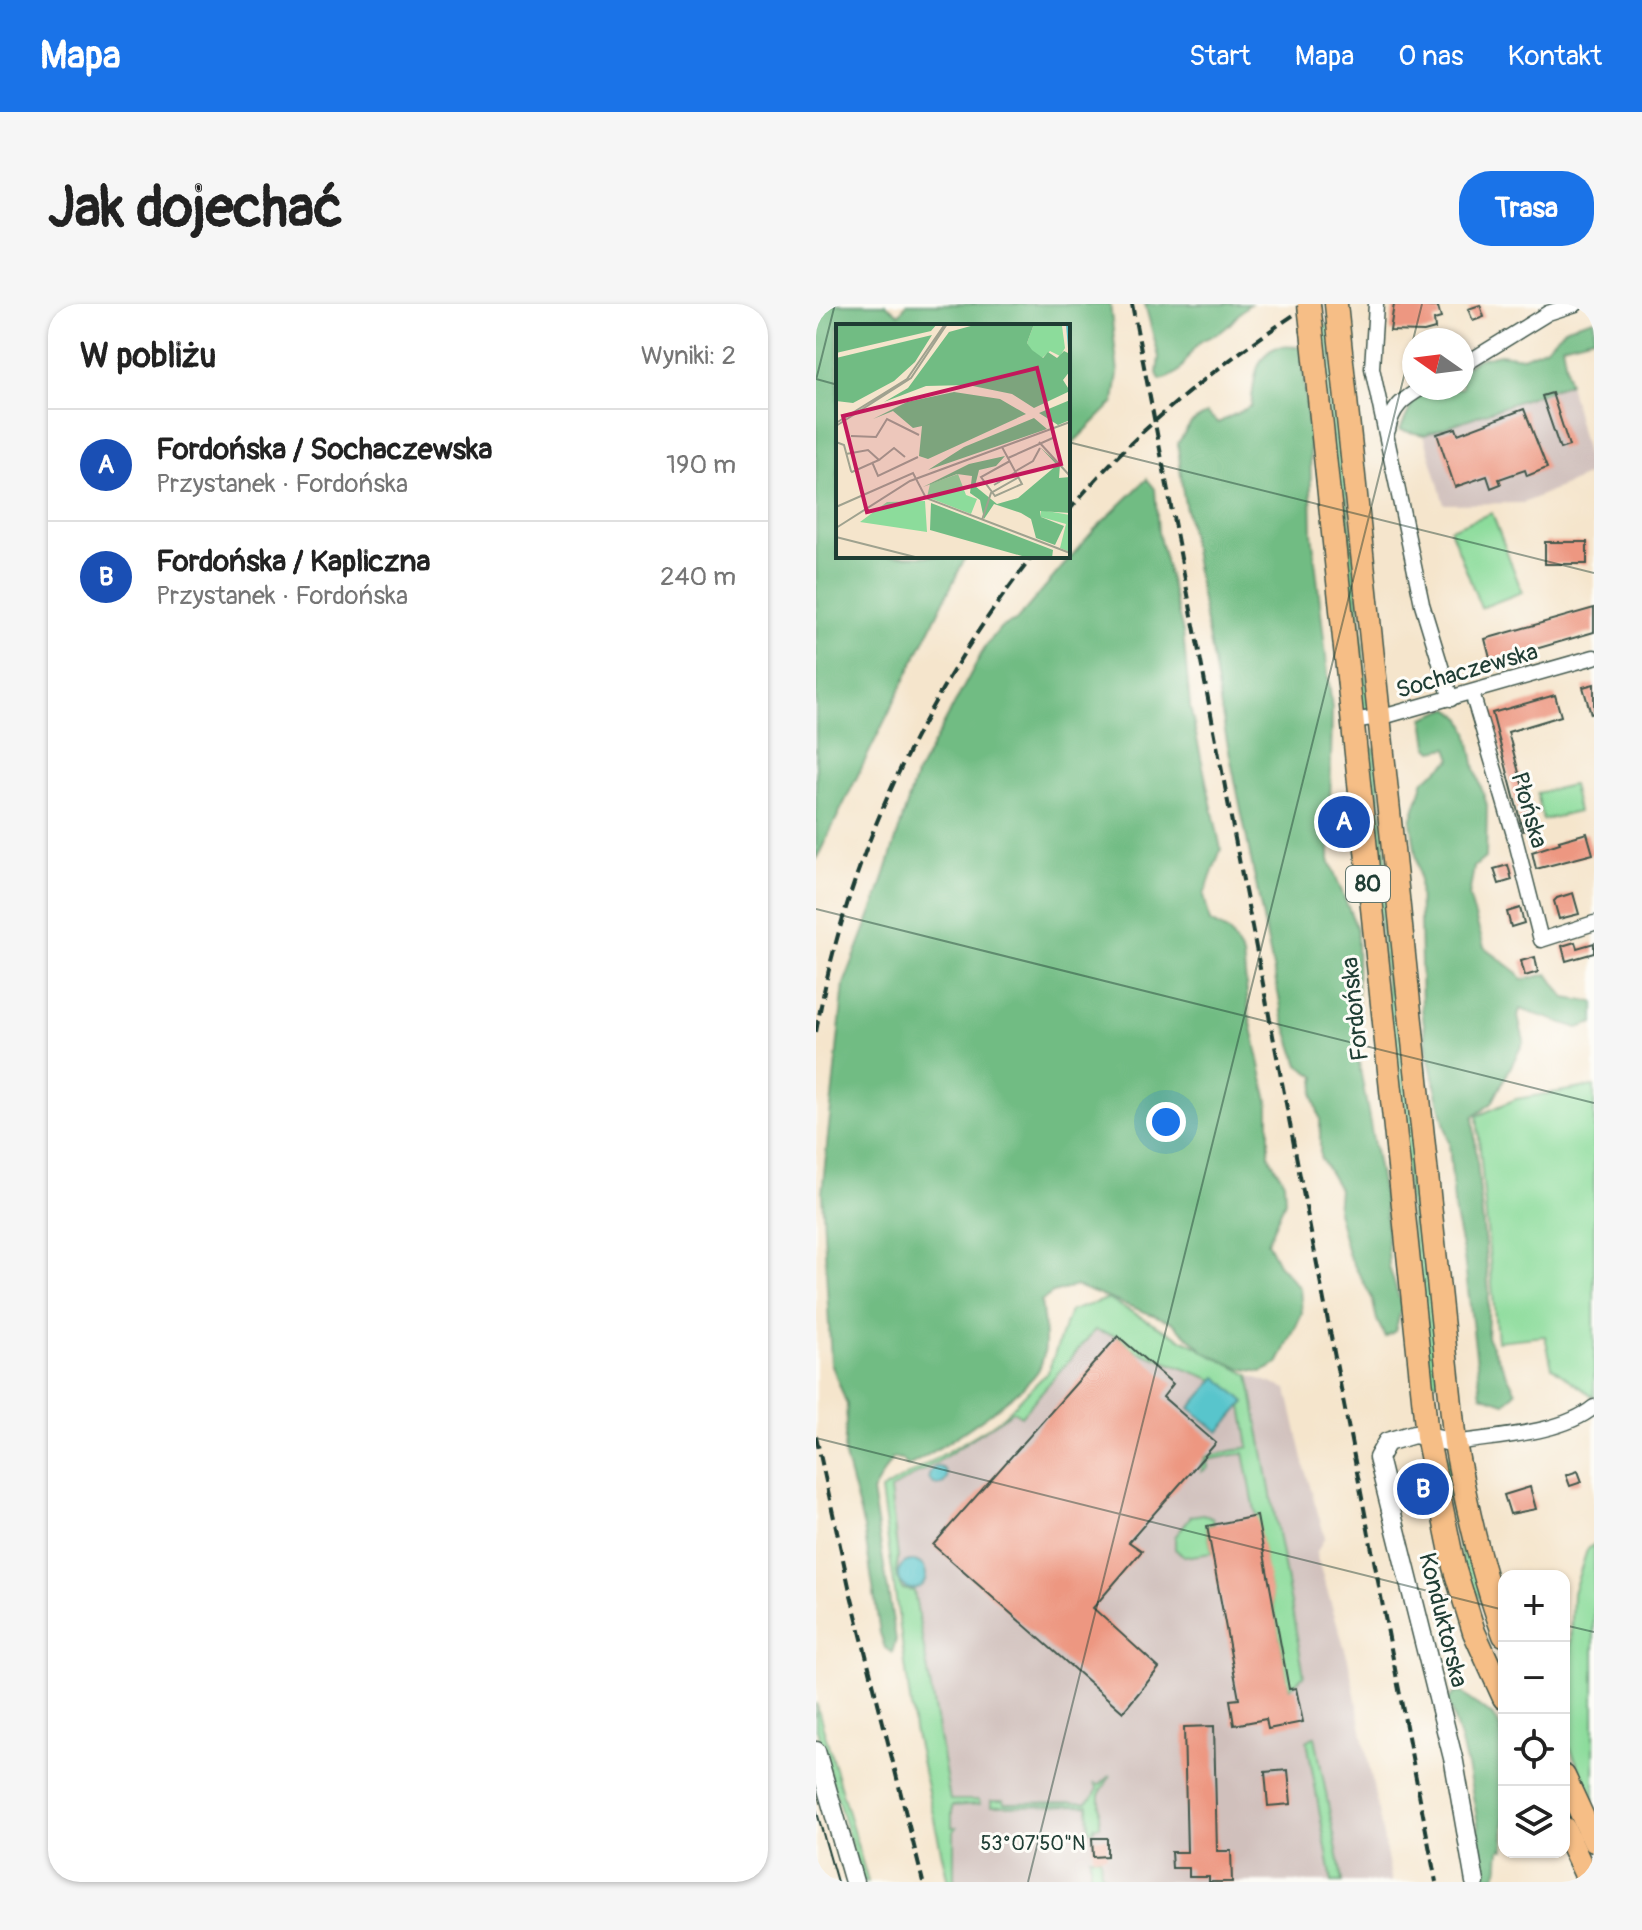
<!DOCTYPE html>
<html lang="pl">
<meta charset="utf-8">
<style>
body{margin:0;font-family:Pangolin,sans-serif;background:#f6f6f6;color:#222}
.controls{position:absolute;right:24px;bottom:24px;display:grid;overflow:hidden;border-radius:16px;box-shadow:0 2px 6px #0004}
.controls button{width:72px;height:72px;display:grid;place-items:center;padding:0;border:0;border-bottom:2px solid #e0e0e0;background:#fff;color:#222;font:40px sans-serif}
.compass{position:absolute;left:586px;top:24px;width:72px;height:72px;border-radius:50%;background:#fff;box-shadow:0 2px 6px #0004;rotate:284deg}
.you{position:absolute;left:350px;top:818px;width:28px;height:28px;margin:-20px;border:6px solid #fff;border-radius:50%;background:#1a73e8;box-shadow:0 0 0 12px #1a73e833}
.badge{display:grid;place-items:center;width:52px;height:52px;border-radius:50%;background:#1a73e8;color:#fff;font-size:26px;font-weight:700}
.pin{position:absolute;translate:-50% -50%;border:4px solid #fff;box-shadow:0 2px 8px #0006}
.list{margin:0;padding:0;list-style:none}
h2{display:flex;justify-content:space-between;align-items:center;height:104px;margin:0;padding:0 32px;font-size:34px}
h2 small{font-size:26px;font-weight:400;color:#767676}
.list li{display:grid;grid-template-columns:52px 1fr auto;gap:24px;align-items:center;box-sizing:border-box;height:112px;padding:0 32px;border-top:2px solid #e0e0e0}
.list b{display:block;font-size:30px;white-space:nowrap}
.list p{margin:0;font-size:26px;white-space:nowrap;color:#767676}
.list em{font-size:26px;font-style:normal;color:#767676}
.icon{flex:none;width:44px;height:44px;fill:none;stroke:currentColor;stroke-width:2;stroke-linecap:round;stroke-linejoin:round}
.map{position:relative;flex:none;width:778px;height:1578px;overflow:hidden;border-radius:32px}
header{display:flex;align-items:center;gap:48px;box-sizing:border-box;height:112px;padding:0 40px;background:#1a73e8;color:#fff}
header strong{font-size:38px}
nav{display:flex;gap:44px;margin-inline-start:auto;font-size:28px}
.intro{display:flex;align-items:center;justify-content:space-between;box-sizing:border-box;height:192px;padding:0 48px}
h1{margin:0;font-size:56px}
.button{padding:20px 36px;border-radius:32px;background:#1a73e8;color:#fff;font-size:28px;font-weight:700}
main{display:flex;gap:48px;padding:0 48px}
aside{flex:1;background:#fff;border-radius:32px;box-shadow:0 2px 6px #0004}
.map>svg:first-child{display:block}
.industrial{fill:#d0c0bc}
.green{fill:#8cdc9b;stroke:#568c68;stroke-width:2}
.forest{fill:#71bc83;stroke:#487c5c;stroke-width:2}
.water{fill:#58c5cc;stroke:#3c8180;stroke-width:2}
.building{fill:#ed9781}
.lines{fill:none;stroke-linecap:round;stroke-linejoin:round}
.minor-casing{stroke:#3f564b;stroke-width:17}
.tertiary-casing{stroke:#3f564b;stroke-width:21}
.primary-casing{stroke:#3f564b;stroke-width:25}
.minor{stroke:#fff;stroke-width:14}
.tertiary{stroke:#fff;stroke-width:18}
.primary{stroke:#f6be86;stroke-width:22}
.tram{stroke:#1f3d34;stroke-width:2}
.rail{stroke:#1f3d34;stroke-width:4;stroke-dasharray:12 6;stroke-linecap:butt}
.primary-bridge-casing{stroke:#3f564b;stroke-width:25;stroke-linecap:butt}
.primary-bridge{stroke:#f6be86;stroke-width:22}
.ticks{fill:none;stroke:#1f3d34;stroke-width:2;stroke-opacity:0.45}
.labels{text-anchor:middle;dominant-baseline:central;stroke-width:6;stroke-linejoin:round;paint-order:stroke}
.shield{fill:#fdfcf7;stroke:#62766e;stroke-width:2}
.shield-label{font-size:22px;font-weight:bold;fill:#1f3d34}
.street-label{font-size:24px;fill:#1f3d34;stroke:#fdfcf7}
.inset-river{fill:none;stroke:#58c5cc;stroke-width:4}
.inset-road{fill:none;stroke:#9fa28f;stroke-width:2}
.view{fill:#c2185b;fill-opacity:0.15;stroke:#c2185b;stroke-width:4}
.inset-edge{fill:none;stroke:#1f3d34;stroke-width:4}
.ticks-label{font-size:20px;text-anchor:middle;fill:#1f3d34;stroke:#fdfcf7;stroke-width:6;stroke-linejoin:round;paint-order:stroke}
</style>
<header>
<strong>Mapa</strong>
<nav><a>Start</a><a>Mapa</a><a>O nas</a><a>Kontakt</a></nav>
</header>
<div class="intro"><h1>Jak dojechać</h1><a class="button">Trasa</a></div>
<main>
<aside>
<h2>W pobliżu<small>Wyniki: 2</small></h2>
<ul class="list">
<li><span class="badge" style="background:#1a4fb4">A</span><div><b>Fordońska / Sochaczewska</b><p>Przystanek · Fordońska</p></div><em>190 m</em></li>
<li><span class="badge" style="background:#1a4fb4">B</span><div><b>Fordońska / Kapliczna</b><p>Przystanek · Fordońska</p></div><em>240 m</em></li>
</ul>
</aside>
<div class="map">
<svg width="778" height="1578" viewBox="0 0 778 1578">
<rect width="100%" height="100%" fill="#fdfcf7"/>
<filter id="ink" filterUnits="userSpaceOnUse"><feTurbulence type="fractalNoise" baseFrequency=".0125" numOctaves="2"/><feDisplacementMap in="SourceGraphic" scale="16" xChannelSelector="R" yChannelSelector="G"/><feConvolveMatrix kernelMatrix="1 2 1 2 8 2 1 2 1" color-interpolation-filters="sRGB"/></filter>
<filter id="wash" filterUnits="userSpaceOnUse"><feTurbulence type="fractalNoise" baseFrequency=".006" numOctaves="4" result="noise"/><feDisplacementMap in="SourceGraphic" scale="32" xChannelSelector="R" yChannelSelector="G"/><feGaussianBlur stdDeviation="1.8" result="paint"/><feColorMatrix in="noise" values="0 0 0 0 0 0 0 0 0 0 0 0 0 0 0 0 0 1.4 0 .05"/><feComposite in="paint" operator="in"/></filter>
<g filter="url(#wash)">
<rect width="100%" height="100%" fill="#f5e5cc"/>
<g class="industrial">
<path d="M753 79 775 170 707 199 628 200 608 131Z"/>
<path d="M292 995 433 1071 471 1085 491 1172 509 1233 500 1250 532 1355 576 1578H132L98 1425 65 1187 180 1119 232 1068 254 1007Z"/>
</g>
<g class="green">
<path d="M513 20 554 409H546L502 24Z"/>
<path d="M676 209 706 288 665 304 634 225Z"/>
<path d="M559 444 625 1077 611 1078 546 445Z"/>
<path d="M756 481 762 508 727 516 721 489Z"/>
<path d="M778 782V1092H776L736 1063 729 1032 681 1037 661 812 700 795Z"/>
<path d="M292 995 433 1071 488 1371 473 1385 428 1149 391 1156 392 1164 385 1168 389 1154 393 1152 433 1143 426 1102 429 1098 401 1074 398 1076 318 1046 302 1032 279 1026 205 1112 197 1107 123 1157 74 1186 82 1253 80 1272 86 1285 98 1287 134 1496H163L164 1500 136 1502V1523H141L138 1527V1578H132L98 1425 65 1187 180 1119 232 1068 254 1007Z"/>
<path d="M628 1150 633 1154 669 1303 658 1284 661 1309 652 1285 624 1156Z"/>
<path d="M387 1210 397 1215 398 1220 391 1222 396 1249 368 1253 359 1245V1233L375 1212Z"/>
<path d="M778 1240V1496L748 1431V1385L754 1368 757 1289 771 1246Z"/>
<path d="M0 1399 52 1578H46L0 1422Z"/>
<path d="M499 1432 523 1557 526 1578H516L491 1437Z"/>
<path d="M295 1471 284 1489V1522H278V1526H273L272 1501 175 1502V1496H187L188 1499 271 1498 277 1493 282 1485 279 1480 284 1481Z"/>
<path d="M274 1553H284L285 1569 291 1578H274Z"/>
</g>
<g class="forest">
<path d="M0 0H70L83 10 91 0H294L302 69 298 98 252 144V22H22V252H150L0 556Z"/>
<path d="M329 0H434C423 7 417 19 407 26 400 32 390 33 384 38 367 51 372 71 344 76L341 69 343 53Z"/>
<path d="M778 15V33L746 41 753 79 608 131 584 126 596 100 608 84H646V65L662 55 684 50 707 53 729 44 751 23Z"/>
<path d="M485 43 494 140 496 229 516 405 513 556 541 625 542 754 569 901 573 963 586 1002 579 1027 569 1033 561 1016 556 994 532 950 521 907 523 885 504 853V815L497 791 500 773 483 761 467 713 409 427 366 183 362 139 375 119 391 109 402 119 435 102C438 84 437 53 459 44 465 41 478 43 485 43Z"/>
<path d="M331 175 339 185 342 228 367 329 374 403 405 545 388 591 394 618 413 628 427 651 433 710 453 802V852L468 878 469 897 451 938 462 960 484 984 486 1010 462 1060 446 1068 423 1064 390 1049 356 1018 260 982 237 989 225 997C227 1020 234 1043 223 1065 209 1090 119 1148 92 1162L85 1155 76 1154 56 1188 80 1336 76 1349 69 1344 64 1329 48 1224 28 1149 31 1101 15 1059 6 889 28 680 63 589 100 472 169 343 185 323 200 317 278 226Z"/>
<path d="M634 404 645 413 652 428 659 465 671 501 670 553 658 563 653 592 668 643 702 669 706 676 732 670 749 694 778 698V719L762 724 704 705 702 713 708 737 676 799 657 813 673 987 671 1033 700 1088 689 1099 665 1091 648 953 639 911 633 839 612 751 606 705 603 572 595 517 608 476 636 455 632 444 617 447 612 442 608 414Z"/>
<path d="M638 1389H647C656 1401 673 1405 681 1417 694 1441 688 1515 688 1545L685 1544C681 1554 686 1565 678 1573L669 1571C663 1555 664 1538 662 1521 655 1478 647 1437 631 1397Z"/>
</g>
<g class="water">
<path d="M401 1073 429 1098 403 1128 374 1104Z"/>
<circle cx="122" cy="1172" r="9"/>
<circle cx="96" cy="1271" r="14"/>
</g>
<g id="blocks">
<g class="building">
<path d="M578 0 622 3 625 14 618 16 619 25 608 28 574 27Z"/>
<path d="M664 1 668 13 657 17 652 5Z"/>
<path d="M736 89 753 142 744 145 726 92Z"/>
<path d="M708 105 731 164 711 172 709 166 683 175 685 180 675 184 671 172 639 183 621 130 640 124 642 130Z"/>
<rect x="729" y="238" width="42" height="22"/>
<path d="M778 304V328L675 358 669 335Z"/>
<path d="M778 380V409L775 410 767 383Z"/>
<path d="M739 391 745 412 692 428 718 524 707 527 676 409Z"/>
<path d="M771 529 777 550 720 565 716 548 744 539 743 537Z"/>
<path d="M692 561 696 576 683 580 678 565Z"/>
<path d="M757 589 763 610 743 615 738 597 741 594Z"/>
<path d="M704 604 708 619 695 623 691 608Z"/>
<path d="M759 638 761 644 778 639V649L750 657 746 642Z"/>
<path d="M719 653 722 668 709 672 705 657Z"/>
<path d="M302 1032 357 1080 347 1093 400 1139 313 1238 326 1247 277 1304 343 1364 307 1408 117 1241Z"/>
<path d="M762 1167 766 1178 754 1182 750 1171Z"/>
<path d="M714 1183 720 1205 694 1210 688 1191Z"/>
<path d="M441 1212 473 1385 480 1384 487 1418 452 1425 450 1415 418 1421 414 1396 423 1395 391 1222Z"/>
<path d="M398 1422 401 1547H415L416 1578H393V1573H373V1564H356L355 1548H371L368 1423Z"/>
<path d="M472 1466 475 1500 452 1502 449 1468Z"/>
<path d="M276 1534H291V1552L277 1553Z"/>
</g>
</g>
</g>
<g filter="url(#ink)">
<use href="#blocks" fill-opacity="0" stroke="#3f564b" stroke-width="2"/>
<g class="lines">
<g class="minor-casing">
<g id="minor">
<path d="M560 0 556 64 606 300 635 395"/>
<path d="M646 62 732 9 760 0"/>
<path d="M572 126C576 103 587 95 606 84"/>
<path d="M656 389 699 534 725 636 778 619"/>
<path d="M535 417 570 412 778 353"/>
<path d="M639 1139C681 1132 745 1130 778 1103"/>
</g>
</g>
<g class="tertiary-casing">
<g id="tertiary">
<path d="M639 1139 598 1130 571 1138 562 1154 638 1458 659 1578"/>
<path d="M0 1447 38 1578"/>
</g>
</g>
<g class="primary-casing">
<g id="primary">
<path d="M520 0 639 1139C651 1205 665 1268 688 1331"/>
<path d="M496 27 611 1132 638 1263 658 1328 688 1394"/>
<path d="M748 1472 778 1537"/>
<path d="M748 1524 773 1578"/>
</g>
</g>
<use href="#minor" class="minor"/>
<use href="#tertiary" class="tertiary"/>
<use href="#primary" class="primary"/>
<path class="tram" d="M0 1505 21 1578"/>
<g class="rail">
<path d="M316 0 620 1578"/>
<path d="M252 208C318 125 406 58 494 0"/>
<path d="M0 728C30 555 108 389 217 252"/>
<path d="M0 1132 34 1287 107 1578"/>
</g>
<g class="primary-bridge-casing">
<path id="primary-bridge" d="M493 0 496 27"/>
</g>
<use href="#primary-bridge" class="primary-bridge"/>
</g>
</g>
<path class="ticks" d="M0 75 22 81M0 76 19 0M252 138 778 269M0 605 778 799M0 1134 688 1306M748 1321 778 1328M212 1578 606 0"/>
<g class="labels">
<rect class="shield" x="530" y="562" width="44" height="36" rx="6"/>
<g class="shield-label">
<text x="552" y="580">80</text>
</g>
<g class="street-label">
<text transform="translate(651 367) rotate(-16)">Sochaczewska</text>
<text transform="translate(713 506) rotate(74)">Płońska</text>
<text transform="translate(539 705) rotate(-96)">Fordońska</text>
<text transform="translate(627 1316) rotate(76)">Konduktorska</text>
</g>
</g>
<g transform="translate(20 20)">
<rect width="234" height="234" fill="#f5e5cc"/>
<path d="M198 0 226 2 229 24 224 32 214 27 206 34 195 26 191 19ZM122 150 130 171 141 175 135 190 91 173 94 160ZM89 177 91 208 24 198 51 178ZM205 186 234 191V228L224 224 230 200 205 193Z" fill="#8cdc9b"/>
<path d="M0 0H101L95 7 0 29ZM142 0H198L191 19 196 26 207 34 212 28 221 34 228 27 234 30V47L227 56 234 67 198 84 176 70 132 61 90 62 48 78 72 64 113 8ZM96 11 79 38 58 57 17 79 0 77V34ZM118 68 164 75 190 90 92 135 83 132 86 102 77 104 57 87 37 95 71 78ZM234 76V96L222 101 203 89ZM198 94 211 105 92 146 128 123ZM204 123 224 141 223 154 234 153V189L204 187 205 193 228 202 219 221 200 214 195 195 185 189 158 180 148 195 144 176 134 169 136 152 121 150 87 163 133 140 169 132 160 142 143 146 139 162 161 180 182 174 221 141ZM95 179 217 226 216 234H193L94 206Z" fill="#71bc83"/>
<path class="inset-river" d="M232 0 234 24"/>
<path class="inset-road" d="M0 99 71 55 109 0M0 102 75 54 111 0M15 112 40 113 51 95 83 111M0 118 8 121 15 147 16 148 43 136 32 126 10 130M203 118 234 152M166 123 186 160 159 172 145 153 174 137M172 134 219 113M43 136 58 124 69 133M36 138 42 152 82 133M180 147 197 137 204 124M158 161 180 148M0 183 77 149 90 174 234 229M146 196 155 169 183 153M0 204 74 157 234 98M0 213 83 234"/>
<path class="view" d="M201 44 225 140 31 188 7 92Z"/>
<rect width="234" height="234" class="inset-edge"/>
</g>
<g class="ticks-label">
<text x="217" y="1546">53°07'50"N</text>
</g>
</svg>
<div class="controls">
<button>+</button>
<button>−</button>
<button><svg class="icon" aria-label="locate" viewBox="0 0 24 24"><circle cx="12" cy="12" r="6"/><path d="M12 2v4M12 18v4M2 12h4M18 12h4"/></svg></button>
<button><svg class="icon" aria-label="layers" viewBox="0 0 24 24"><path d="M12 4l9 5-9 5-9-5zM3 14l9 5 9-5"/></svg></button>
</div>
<svg class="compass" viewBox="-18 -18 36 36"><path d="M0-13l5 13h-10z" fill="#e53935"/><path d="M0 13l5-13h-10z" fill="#767676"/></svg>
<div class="you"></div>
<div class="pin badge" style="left:528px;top:518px;background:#1a4fb4">A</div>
<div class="pin badge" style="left:607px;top:1185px;background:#1a4fb4">B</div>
</div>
</main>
